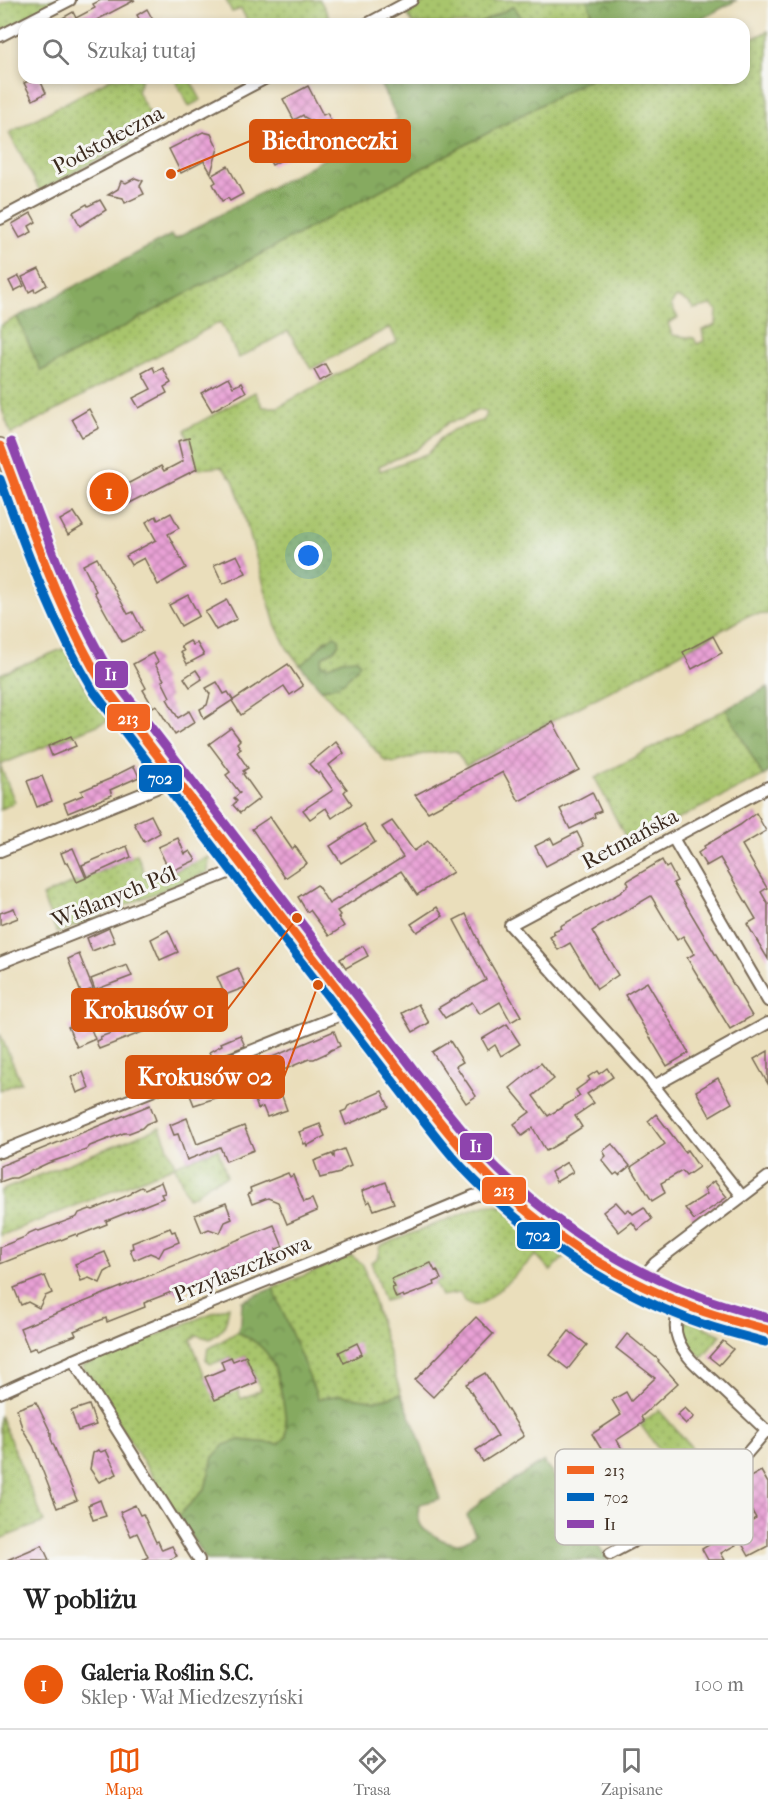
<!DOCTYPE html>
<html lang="pl">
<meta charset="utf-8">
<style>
body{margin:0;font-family:"IM FELL French Canon",serif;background:#f6f6f6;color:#222}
.you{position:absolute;left:309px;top:556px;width:21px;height:21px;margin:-15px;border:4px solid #fff;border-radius:50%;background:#1a73e8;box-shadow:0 0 0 9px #1a73e833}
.badge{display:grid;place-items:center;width:39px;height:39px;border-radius:50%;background:#ea580c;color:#fff;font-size:20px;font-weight:700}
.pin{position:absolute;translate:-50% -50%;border:3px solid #fff;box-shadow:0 2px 6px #0006}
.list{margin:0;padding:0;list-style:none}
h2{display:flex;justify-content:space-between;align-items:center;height:78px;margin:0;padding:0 24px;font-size:26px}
h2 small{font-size:20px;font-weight:400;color:#767676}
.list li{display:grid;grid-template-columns:39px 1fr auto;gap:18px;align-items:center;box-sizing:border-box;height:90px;padding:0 24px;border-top:2px solid #e0e0e0}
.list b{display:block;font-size:22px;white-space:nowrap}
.list p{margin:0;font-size:20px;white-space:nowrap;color:#767676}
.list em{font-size:20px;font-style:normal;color:#767676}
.icon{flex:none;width:33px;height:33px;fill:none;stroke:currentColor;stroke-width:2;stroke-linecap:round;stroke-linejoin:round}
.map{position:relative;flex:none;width:768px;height:1560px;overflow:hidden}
.search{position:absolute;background:#fff;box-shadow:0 3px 9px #0003;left:18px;right:18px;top:18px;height:66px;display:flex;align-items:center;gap:15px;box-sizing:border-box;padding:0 21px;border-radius:18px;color:#767676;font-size:22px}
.sheet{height:168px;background:#fff}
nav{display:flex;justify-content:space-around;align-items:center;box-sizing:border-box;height:84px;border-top:2px solid #e0e0e0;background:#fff;font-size:16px;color:#767676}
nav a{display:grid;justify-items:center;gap:3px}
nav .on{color:#ea580c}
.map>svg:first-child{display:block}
.green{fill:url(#green-dots);stroke:#727845;stroke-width:1.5;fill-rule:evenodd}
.forest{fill:url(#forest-crowns);stroke:#606a3f;stroke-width:1.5}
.building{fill:url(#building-cross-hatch)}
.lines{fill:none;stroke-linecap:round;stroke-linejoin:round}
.minor-casing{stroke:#786955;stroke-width:14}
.secondary-casing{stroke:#786955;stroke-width:18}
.minor{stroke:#fff;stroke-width:10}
.secondary{stroke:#fde4d1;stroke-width:15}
.bus-1-casing{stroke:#f6f6f2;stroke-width:14}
.bus-2-casing{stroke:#f6f6f2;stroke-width:14}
.bus-3-casing{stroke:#f6f6f2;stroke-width:14}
.bus-1{stroke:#f26522;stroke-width:9}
.bus-2{stroke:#0065bd;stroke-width:9}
.bus-3{stroke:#8e44ad;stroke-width:9}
.labels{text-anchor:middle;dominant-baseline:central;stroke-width:6;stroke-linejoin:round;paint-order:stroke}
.street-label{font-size:22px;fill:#3b2a1e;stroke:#f6f6f2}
.key{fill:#f6f6f2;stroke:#beb9b2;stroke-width:1.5}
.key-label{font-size:16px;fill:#3b2a1e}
.leader{fill:none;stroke:#d7540e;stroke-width:2}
.callout-dot{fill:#d7540e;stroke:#f6f6f2;stroke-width:2}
.callout{fill:#d7540e;stroke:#d7540e;stroke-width:2}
.callout-label{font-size:24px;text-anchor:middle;font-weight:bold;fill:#fff}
.line-badge{stroke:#f6f6f2;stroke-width:2}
.badge-label{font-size:16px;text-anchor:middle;font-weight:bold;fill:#fff}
</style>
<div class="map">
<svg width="768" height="1560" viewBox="0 0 768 1560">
<defs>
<pattern id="green-dots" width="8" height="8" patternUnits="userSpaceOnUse" patternTransform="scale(1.5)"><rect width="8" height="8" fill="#a8c56c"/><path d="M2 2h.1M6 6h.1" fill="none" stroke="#8aa058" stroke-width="1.8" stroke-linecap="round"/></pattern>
<pattern id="forest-crowns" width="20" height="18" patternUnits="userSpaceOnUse" patternTransform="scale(1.5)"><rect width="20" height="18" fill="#86aa60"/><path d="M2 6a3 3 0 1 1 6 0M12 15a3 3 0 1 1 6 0" fill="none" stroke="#6f8b4f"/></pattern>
<pattern id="building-cross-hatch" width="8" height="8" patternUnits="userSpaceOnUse" patternTransform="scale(1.5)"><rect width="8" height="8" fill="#e9a1d6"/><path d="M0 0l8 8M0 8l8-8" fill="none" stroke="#be83ad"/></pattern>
</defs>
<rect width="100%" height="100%" fill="#f6f6f2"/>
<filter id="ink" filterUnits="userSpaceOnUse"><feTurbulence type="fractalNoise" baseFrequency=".0167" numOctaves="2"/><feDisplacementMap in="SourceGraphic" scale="12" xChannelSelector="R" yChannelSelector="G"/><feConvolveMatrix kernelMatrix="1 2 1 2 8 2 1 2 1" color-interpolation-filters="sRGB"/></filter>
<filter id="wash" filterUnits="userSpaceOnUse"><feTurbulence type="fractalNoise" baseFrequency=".008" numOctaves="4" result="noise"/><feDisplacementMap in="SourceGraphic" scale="24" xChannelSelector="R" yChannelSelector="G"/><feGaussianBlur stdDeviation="1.35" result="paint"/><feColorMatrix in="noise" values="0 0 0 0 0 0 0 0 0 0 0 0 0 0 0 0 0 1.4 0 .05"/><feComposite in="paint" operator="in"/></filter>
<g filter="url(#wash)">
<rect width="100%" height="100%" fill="#eadebb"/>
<g class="green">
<path d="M10 0H60L0 32V5Z"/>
<path d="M226 0H320L333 24H249L241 9 232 12Z"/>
<path d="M430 0H587L592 13 572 24H525L514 6 479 24H413L406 12Z"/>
<path d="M768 31V614L749 615 648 671 466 766 456 751 426 753 395 763 385 761 321 689 330 688 343 660 329 666 321 664 323 656 334 650 335 637 324 641 311 659 300 665 287 648 275 624 239 497 233 480 221 467 197 469 185 430 255 392 263 407H278L397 342 390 327 311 369 288 331 239 358 220 322 11 434 0 404V326L17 317 41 371 591 78H744V43ZM676 297 688 302 694 309 711 305 717 310 716 325 702 330 704 341 697 344 694 338 672 335 668 323 678 318 671 305ZM483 410 487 413 484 420 453 430 440 439 429 453 380 471 379 466 416 450 449 422 463 419 476 411Z"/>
<path d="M112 78H142L137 91 155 124 132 137 133 141 40 191 9 133Z"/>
<path d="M174 78H189L201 100 189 106Z"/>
<path d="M65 648C78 674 89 700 112 719L0 765 15 802 0 810V674Z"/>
<path d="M726 709 763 776 629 844 595 778Z"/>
<path d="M137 854 148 882 209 857 208 872 57 933 42 896 114 866V864Z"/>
<path d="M0 1034 21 1082 0 1090Z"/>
<path d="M160 1127 175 1165 218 1149 227 1176 210 1183 195 1195 188 1198 175 1166 0 1236V1191Z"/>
<path d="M488 1205 503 1206 565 1256 551 1271 536 1255C527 1264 486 1304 477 1305 473 1306 468 1303 464 1301L460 1293 441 1296 434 1282 441 1279 438 1270 435 1271 431 1263 392 1279 395 1287 392 1288 396 1298 384 1301 371 1262 377 1259 380 1246 472 1210Z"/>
<path d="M352 1256 363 1265 401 1394 375 1401 341 1395 318 1399 273 1288Z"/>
<path d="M229 1306C226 1325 226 1329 210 1339L197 1335 191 1340 205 1377 238 1390 241 1399 261 1390 246 1356 234 1362 231 1357 212 1364 209 1363 206 1359 208 1349 237 1332C251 1338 262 1345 270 1358 279 1371 288 1421 286 1437L280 1444 239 1440 213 1457 205 1489 178 1516 82 1366Z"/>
<path d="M690 1320 721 1335 702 1357C692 1349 680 1342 682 1327L686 1322Z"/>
<path d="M659 1410 719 1479 694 1498 640 1424Z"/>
<path d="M0 1415 44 1522 0 1539Z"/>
</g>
<g class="forest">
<path d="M587 0H737L692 24H572L592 13Z"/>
<path d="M514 6 525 24H479Z"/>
<path d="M377 78H591L41 371 17 317 171 235 175 239 398 119Z"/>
<path d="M335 636 339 639V644L334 650 323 656 321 664 329 666 343 660 357 659 360 664C346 681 344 686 321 689L300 665C317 656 316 644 335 636Z"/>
<path d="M768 687V773L763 776 726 709Z"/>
<path d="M273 1288 318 1399 341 1395 375 1401 401 1394 417 1432 440 1499 419 1504C418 1512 417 1521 423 1528 425 1531 432 1534 435 1536 451 1546 462 1546 475 1534L467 1516 483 1499 544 1461 608 1560H206L178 1516 205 1489 213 1457 224 1445 239 1440 279 1444 286 1437C288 1421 279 1371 270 1358 262 1345 251 1338 237 1332L241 1322 242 1301Z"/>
</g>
<g id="blocks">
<g class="building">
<path d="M101 0H135L89 24H52L73 12 76 18 95 8 93 4Z"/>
<path d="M147 9 153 20 142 24 137 15Z"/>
<path d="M34 78H39L46 93 33 100 24 83Z"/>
<path d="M308 86 323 115 327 113 338 134 335 135 340 144 331 149 317 124 304 117 303 115 294 120 283 99Z"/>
<path d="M203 132 211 134 218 148 211 173 204 161 181 173 169 149Z"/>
<path d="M284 142 291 155 272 165 265 153Z"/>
<path d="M228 166 243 194 230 201 228 198 222 201 213 184 216 182 212 175Z"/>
<path d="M135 178 143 181 140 186 144 194 125 203 123 198 108 195 118 189 121 181 126 183Z"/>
<path d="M100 200 106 210 80 226 73 212 87 204 88 206Z"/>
<path d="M31 213 36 222 29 226 32 232 20 238 12 224Z"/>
<path d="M39 269 47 285 35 292 34 289 29 292 22 277Z"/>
<path d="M19 276 24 286 14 291 9 281Z"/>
<path d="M325 364 331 375 320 381 314 370Z"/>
<path d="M153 367 155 372 163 368 171 383 164 387 167 393 139 408 133 398 151 389 142 373Z"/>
<path d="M228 378 233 387 241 383 246 392 212 411 201 393Z"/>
<path d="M89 409 99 428 82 437 72 419Z"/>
<path d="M189 438 197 469 116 510 108 494 161 466 164 471 183 461 178 441Z"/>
<path d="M74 512 83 526 68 535 60 520Z"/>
<path d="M171 513 179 528 168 534 186 568 158 585 144 558 131 565 126 556 156 540 146 522 156 516 158 520Z"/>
<path d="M237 555 246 573 223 584 214 565Z"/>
<path d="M97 558 128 614 133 612 143 631 122 642 94 592 96 591 83 565Z"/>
<path d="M188 595 199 616 181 626 169 605Z"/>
<path d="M227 600 237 619 216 630 205 612Z"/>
<path d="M713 636 722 653 692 669 683 652Z"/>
<path d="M190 641 193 645 197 643 204 655 187 664 181 652 184 651 181 646Z"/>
<path d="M153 653 158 662 155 664 164 680 162 681 170 697 167 699 178 718 189 711 195 722 175 735 156 705 153 707 143 690 146 688 133 664Z"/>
<path d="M288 664 303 686 290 695 284 686 241 715 232 701Z"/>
<path d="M196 670 202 679 190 687 184 678Z"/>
<path d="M217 682 224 694 228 692 233 700 204 719 200 709 207 705 210 694 206 688Z"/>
<path d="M553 722 579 770 519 801 503 772 428 812 415 795Z"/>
<path d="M231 728 240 740 237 743 241 749 237 752 248 768 243 771 245 773 243 774 260 798 240 813 233 805 237 801 234 798 240 793 226 775 230 772 209 744Z"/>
<path d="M71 736 76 746 52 756 48 746Z"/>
<path d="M336 742 344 753 329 765 347 789 344 792 352 804 332 818 326 808 310 819 303 810 333 790 320 772 318 774 309 764Z"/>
<path d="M134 766 139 777 110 790 112 795 68 813 64 803 83 795 81 791 112 778V777Z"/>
<path d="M42 776 52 801 37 807 27 781Z"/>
<path d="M592 792 601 811 594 814 595 817 570 829 560 809Z"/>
<path d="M756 813 766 831 742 845 767 888 761 892 768 904V959L747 924 756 919 720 858 706 866 698 853 705 848 704 846 740 825Z"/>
<path d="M151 815 160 833 144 842 134 823Z"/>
<path d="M270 817 292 849 295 846 307 863 285 878 252 829Z"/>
<path d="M392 821 414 851 428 841 453 872 417 895 401 871 337 911 340 915 338 917 344 926 329 936 310 910 307 912 298 897 317 885 329 904 403 857 382 827Z"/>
<path d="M364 824 375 842 341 863 330 846Z"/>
<path d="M577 832 584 846 546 866 535 846 551 838 554 844Z"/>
<path d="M178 838 185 854 190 851 196 860 170 872 158 847Z"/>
<path d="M127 846 131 857 87 877 82 865Z"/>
<path d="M73 848 86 878 77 882 68 862 65 863 61 853Z"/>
<path d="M662 860 666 868 669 866 677 881 673 883 752 1016 730 1029 687 958 694 954 683 936 677 940 651 896 592 931 618 975 597 989 570 943 558 950 550 937 555 934 553 931 561 928 560 926 620 893 629 885 627 881Z"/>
<path d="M437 907 443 916 417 932 411 924Z"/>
<path d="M14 908 18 918 0 925V913Z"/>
<path d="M466 914 479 942H478L521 1016 511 1022 500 1002 480 1014 472 1002 445 1018 438 1008 486 980 454 920Z"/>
<path d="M109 928 115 942 92 951 87 938Z"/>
<path d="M168 930 178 952 160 960 151 939Z"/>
<path d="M363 946 368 956 346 968 340 959Z"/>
<path d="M79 954 93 989 81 993 68 959Z"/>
<path d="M127 965 132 976 95 990 91 979Z"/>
<path d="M238 968 246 987 225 995 217 977Z"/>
<path d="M647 982 689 1053 667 1066 625 995Z"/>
<path d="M418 1004 429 1023 413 1032 402 1013Z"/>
<path d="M87 1019 95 1039 77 1047 68 1027Z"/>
<path d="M142 1022 145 1031 99 1049 96 1041 101 1039 100 1037Z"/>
<path d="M507 1024 520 1044 501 1056 495 1045 488 1050 482 1039Z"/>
<path d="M334 1031 340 1046 331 1050 327 1053 314 1059H309L274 1074 287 1110 267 1117 263 1107 258 1109 249 1083 225 1092 222 1096 194 1105 188 1090 219 1079 217 1073 249 1060 251 1066Z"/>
<path d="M240 1035 245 1046 212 1059 209 1052 222 1045 221 1043Z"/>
<path d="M450 1041 463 1062 456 1066 476 1096 466 1103 432 1052Z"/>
<path d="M768 1051V1084L754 1059Z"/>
<path d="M541 1063 554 1079 533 1096 548 1116 580 1096 576 1090 590 1080 588 1077 597 1071 599 1074 607 1068 613 1077 587 1094 594 1103 575 1116 582 1127 565 1138V1140L546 1151 533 1128 522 1136 514 1124 530 1112 510 1088Z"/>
<path d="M83 1072 89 1088 77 1093 71 1077Z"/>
<path d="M718 1078 732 1103 710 1116 696 1091Z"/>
<path d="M382 1091 389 1107 346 1125 341 1112 346 1110 348 1106Z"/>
<path d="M150 1105 156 1120 146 1124 142 1128 129 1133H124L90 1146 86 1150 48 1163 16 1178H11L0 1182V1166Z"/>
<path d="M656 1114 685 1152 687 1150 699 1167 686 1176 682 1171 661 1183 665 1193 652 1201 631 1167 665 1144 648 1121Z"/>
<path d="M187 1118 197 1144 244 1126 254 1150 226 1161 220 1147 187 1160 178 1134 174 1135 170 1125Z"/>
<path d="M320 1124 325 1136 307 1146 306 1143 304 1144 299 1132Z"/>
<path d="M612 1144 630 1166 619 1175 617 1173 614 1175 602 1160 606 1156 603 1151Z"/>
<path d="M344 1149 351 1166 344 1169 340 1173 320 1178 314 1161 332 1154 334 1157V1153Z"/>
<path d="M567 1162 573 1172 556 1182 551 1172Z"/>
<path d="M288 1173 290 1177 293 1175 304 1202 312 1199 317 1211 287 1224 278 1202 268 1198 252 1204 248 1194 251 1192 250 1188Z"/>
<path d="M714 1181 727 1197 694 1220 685 1208 707 1194 704 1189Z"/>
<path d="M161 1182 165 1193 161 1194 163 1198 106 1221 107 1224 77 1236 76 1234 0 1264V1247L25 1237 27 1234 36 1230 39 1231 77 1217 79 1213 90 1209 93 1210 131 1194 133 1191 141 1187 145 1189Z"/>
<path d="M386 1182 394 1203 374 1210 370 1201 367 1203 362 1191Z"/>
<path d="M616 1202 625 1212 629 1209 633 1214 644 1207 652 1219 638 1230 632 1222 619 1232 603 1212Z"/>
<path d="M226 1203 232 1219 225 1222 220 1233 209 1229 202 1232 195 1215Z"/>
<path d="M274 1225 283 1247 276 1249 277 1253 239 1268 237 1265 212 1276 213 1279 175 1294 174 1291 151 1300 144 1303 145 1307 107 1322 106 1318 81 1328 74 1331 76 1335 37 1350 36 1347 29 1350 20 1328Z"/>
<path d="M170 1228 172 1232 175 1231 179 1242 164 1248 159 1257 150 1253 134 1260 130 1249 133 1248 132 1243Z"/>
<path d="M105 1252 112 1268 105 1272 100 1283 89 1278 81 1281 75 1264Z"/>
<path d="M431 1263 435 1271 437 1270 441 1279 434 1282 435 1285 404 1297 403 1295 396 1298 392 1288 395 1287 391 1279Z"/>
<path d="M45 1276 52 1293 45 1296 39 1308 28 1302 21 1305 14 1288Z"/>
<path d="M476 1317 493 1334 433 1397 415 1380Z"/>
<path d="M569 1331 587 1345 568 1369 550 1355Z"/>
<path d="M627 1334 659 1360 658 1361 678 1383 641 1417 644 1422 617 1440 640 1481 645 1478 666 1511 654 1518 645 1506 640 1509 622 1479 620 1480 592 1434 621 1415 612 1400 626 1392 631 1401 655 1378 616 1348Z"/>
<path d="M723 1341 733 1349 719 1365 709 1357Z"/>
<path d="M357 1343 362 1354 344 1363 339 1352Z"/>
<path d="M246 1356 257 1382 215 1400 205 1377 224 1369 221 1361 231 1357 233 1361Z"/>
<path d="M485 1373 524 1436 483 1462 476 1450 498 1436 466 1384Z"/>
<path d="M36 1402 51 1433V1439L77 1500 57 1508 33 1446 22 1428 17 1409Z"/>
<path d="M89 1405 96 1425 78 1431 71 1411Z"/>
<path d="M685 1408 694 1417 686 1424 677 1415Z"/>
<path d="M98 1450 101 1452 106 1450 117 1474 99 1482 90 1469 93 1453Z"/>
<path d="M761 1471 768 1483V1546L749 1556 741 1542 721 1553 725 1560H708L702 1549 712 1543 699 1516 724 1504 737 1529 756 1518 745 1499 751 1496 743 1481Z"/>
<path d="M100 1500 106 1516 93 1520 88 1505Z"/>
<path d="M135 1505 140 1515 143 1514 156 1542 158 1541 162 1550 172 1546 177 1556 169 1560H142L148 1557 137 1533 131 1536 120 1512Z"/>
<path d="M42 1545 49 1560H7Z"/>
</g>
</g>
</g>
<g filter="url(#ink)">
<use href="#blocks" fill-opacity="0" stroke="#786955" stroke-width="1.5"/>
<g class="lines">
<g class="minor-casing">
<g id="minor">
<path d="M367 24 412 0"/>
<path d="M0 36 70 0"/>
<path d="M0 219 266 78"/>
<path d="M673 838 768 1001"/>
<path d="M0 851 176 780"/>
<path d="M0 963 243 867"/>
<path d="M654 1086 768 1023"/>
<path d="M0 1152 353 1010"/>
<path d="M742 1196 647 1077 510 925 768 787"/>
<path d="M637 1283 655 1263 768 1177"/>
<path d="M683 1303C677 1315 673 1326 678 1339 684 1357 703 1371 717 1384 734 1400 751 1416 768 1432"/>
<path d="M73 1360 199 1560"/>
<path d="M0 1393C155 1322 316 1263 473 1196L502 1190"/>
<path d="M610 1554C643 1536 678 1520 706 1496 729 1476 747 1453 767 1430"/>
</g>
</g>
<g class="secondary-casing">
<path id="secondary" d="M0 446C32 526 56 613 104 686L425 1103C443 1125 459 1147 478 1166 539 1229 612 1278 694 1308 718 1317 743 1323 768 1330"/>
</g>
<use href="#minor" class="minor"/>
<use href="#secondary" class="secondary"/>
<g class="bus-1-casing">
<path id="bus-1" d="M0 446C32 528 58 611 104 686L425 1103C440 1122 455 1142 472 1159 533 1225 609 1276 694 1308 718 1317 743 1323 768 1330"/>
</g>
<g class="bus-2-casing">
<path id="bus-2" d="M0 479C27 553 53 625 94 692L415 1110C431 1129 445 1149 462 1167 525 1234 604 1287 691 1320 715 1329 740 1335 765 1342"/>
</g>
<g class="bus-3-casing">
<path id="bus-3" d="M11 442C42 523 69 605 114 679L434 1096C450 1115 465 1134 481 1152 542 1216 615 1265 698 1296 720 1305 744 1311 768 1318"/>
</g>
<use href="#bus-1" class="bus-1"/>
<use href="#bus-2" class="bus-2"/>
<use href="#bus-3" class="bus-3"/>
</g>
</g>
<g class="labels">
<g class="street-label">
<text transform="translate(108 140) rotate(-28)">Podstołeczna</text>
<text transform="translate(630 839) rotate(-28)">Retmańska</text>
<text transform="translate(114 897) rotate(-22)">Wiślanych Pól</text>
<text transform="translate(242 1269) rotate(-22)">Przylaszczkowa</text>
</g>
</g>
<rect x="555" y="1449" width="198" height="96" rx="9" class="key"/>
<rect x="567" y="1466" width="27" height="8" fill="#f26522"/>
<rect x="567" y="1493" width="27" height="8" fill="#0065bd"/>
<rect x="567" y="1520" width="27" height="8" fill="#8e44ad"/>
<g class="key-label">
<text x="604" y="1476">213</text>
<text x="604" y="1503">702</text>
<text x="604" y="1530">I1</text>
</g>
<path class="leader" d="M171 174L250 141M297 918L227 1010M318 985L284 1077"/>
<g class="callout-dot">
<circle cx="171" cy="174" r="6"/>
<circle cx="297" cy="918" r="6"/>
<circle cx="318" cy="985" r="6"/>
</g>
<g class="callout">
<rect x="250" y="120" width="160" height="42" rx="6"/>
<rect x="72" y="989" width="155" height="42" rx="6"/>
<rect x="126" y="1056" width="158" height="42" rx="6"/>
</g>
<g class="callout-label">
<text x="330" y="149">Biedroneczki</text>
<text x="149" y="1018">Krokusów 01</text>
<text x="205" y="1085">Krokusów 02</text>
</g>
<g class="line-badge">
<rect x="94" y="660" width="35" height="29" rx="6" fill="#8e44ad"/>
<rect x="106" y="703" width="45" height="29" rx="6" fill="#f26522"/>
<rect x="138" y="764" width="45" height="29" rx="6" fill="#0065bd"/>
<rect x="459" y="1132" width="34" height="29" rx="6" fill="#8e44ad"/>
<rect x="481" y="1176" width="46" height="29" rx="6" fill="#f26522"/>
<rect x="516" y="1221" width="45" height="29" rx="6" fill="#0065bd"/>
</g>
<g class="badge-label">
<text x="111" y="680">I1</text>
<text x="128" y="724">213</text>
<text x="160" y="784">702</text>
<text x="476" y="1152">I1</text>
<text x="504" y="1196">213</text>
<text x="538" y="1241">702</text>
</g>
</svg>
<div class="you"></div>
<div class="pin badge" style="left:109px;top:492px">1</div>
<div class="search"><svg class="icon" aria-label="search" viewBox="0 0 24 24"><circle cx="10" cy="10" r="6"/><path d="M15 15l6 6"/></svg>Szukaj tutaj</div>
</div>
<section class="sheet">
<h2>W pobliżu<small></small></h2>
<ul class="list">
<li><span class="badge">1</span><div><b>Galeria Roślin S.C.</b><p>Sklep · Wał Miedzeszyński</p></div><em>100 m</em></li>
</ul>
</section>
<nav>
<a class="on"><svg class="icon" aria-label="map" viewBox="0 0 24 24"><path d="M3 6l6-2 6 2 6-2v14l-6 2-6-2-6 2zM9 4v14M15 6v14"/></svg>Mapa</a>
<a><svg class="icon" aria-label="directions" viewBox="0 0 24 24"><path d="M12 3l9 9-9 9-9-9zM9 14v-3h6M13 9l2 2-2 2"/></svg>Trasa</a>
<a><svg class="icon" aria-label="saved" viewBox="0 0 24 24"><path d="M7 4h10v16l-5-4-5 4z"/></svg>Zapisane</a>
</nav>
